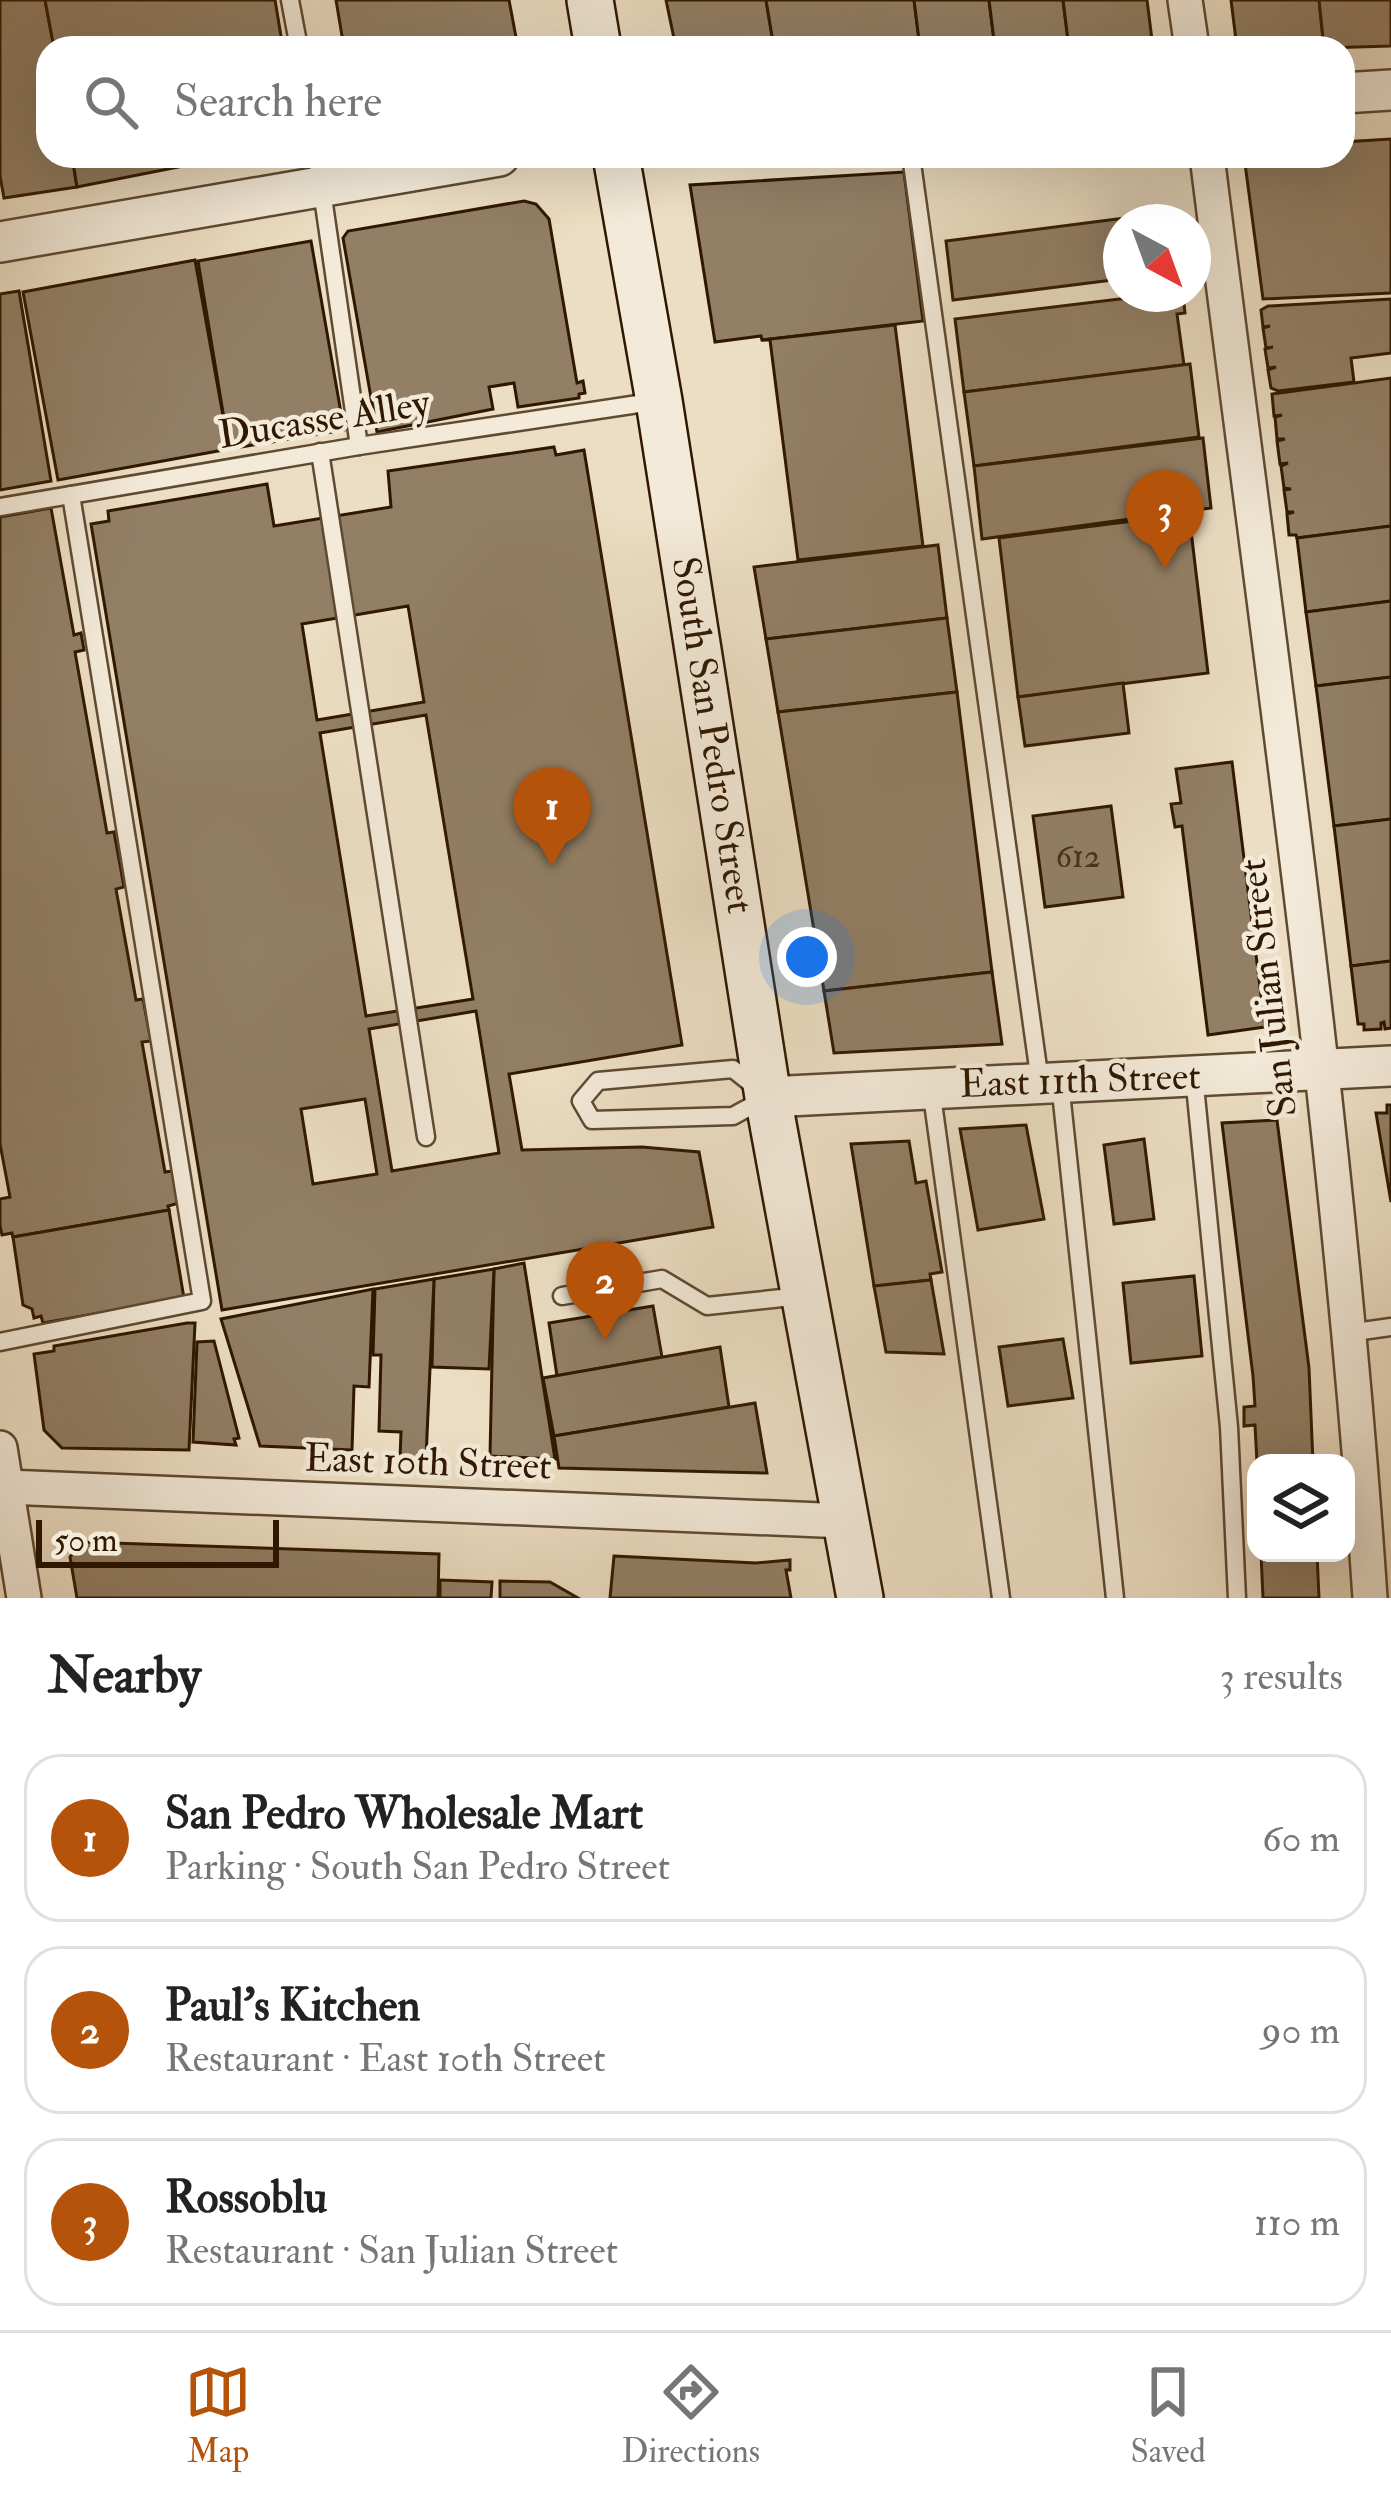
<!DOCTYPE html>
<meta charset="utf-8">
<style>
body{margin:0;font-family:"IM FELL Double Pica",serif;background:#f2f2f2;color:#222}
.controls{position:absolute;right:36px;bottom:36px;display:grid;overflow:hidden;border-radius:24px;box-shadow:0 12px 48px #0002}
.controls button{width:108px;height:108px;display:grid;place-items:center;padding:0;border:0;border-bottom:3px solid #e0e0e0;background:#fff;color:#222;font:60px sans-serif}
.compass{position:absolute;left:1103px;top:204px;width:108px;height:108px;border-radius:50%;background:#fff;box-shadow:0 12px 48px #0002;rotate:139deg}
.scale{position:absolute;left:36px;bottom:30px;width:243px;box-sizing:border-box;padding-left:12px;border:6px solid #301800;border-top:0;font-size:33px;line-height:42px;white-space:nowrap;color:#301800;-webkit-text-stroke:9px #f3ead9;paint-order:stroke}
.you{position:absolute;left:807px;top:957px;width:42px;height:42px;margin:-30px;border:9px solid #fff;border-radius:50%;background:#1a73e8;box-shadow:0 0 0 18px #1a73e833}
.badge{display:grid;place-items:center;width:78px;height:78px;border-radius:50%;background:#b45309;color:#fff;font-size:39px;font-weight:700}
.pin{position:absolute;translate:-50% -99px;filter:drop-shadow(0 3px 6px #0008)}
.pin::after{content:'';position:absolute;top:63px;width:42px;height:36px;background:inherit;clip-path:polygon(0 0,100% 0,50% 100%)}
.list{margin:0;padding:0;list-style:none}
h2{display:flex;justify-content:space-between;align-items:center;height:156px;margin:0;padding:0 48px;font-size:51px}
h2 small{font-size:39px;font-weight:400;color:#767676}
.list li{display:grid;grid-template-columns:78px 1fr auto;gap:36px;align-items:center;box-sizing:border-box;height:168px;margin:0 24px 24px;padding:0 24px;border:3px solid #e0e0e0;border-radius:36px}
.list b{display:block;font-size:45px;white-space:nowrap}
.list p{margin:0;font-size:39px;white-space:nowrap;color:#767676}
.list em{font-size:39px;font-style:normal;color:#767676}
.icon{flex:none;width:66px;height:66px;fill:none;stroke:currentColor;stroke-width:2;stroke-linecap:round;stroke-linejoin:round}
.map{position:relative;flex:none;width:1391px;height:1598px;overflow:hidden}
.search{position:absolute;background:#fff;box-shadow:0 12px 48px #0002;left:36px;right:36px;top:36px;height:132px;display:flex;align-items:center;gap:30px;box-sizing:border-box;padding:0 42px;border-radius:36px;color:#767676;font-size:45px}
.sheet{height:732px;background:#fff}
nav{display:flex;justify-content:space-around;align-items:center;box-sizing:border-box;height:168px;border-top:3px solid #e0e0e0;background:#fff;font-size:33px;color:#767676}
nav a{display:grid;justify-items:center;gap:6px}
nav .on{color:#b45309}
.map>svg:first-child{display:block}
.building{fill:#927f66;stroke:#301800;stroke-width:3;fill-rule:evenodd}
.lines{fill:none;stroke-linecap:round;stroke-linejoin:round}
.service-casing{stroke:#5f4a31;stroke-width:21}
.minor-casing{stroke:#5f4a31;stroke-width:38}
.tertiary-casing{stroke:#5f4a31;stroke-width:44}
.secondary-casing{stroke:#301800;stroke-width:50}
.service{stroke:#f3ead9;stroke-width:16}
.minor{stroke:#f3ead9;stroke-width:33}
.tertiary{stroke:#f3ead9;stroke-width:39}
.secondary{stroke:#f3ead9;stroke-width:45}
.labels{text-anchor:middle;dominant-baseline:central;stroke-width:9;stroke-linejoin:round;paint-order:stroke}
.number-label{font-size:33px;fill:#48321a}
.street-label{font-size:39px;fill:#301800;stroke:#f3ead9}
</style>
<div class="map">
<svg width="1391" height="1598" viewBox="0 0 1391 1598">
<rect width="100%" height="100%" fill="#ecdec4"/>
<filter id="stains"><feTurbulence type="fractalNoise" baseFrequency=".00167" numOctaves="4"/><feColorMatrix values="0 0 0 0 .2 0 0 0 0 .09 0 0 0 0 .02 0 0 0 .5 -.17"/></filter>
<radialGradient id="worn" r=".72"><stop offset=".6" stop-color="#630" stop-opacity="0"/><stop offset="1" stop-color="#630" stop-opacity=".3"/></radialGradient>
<g class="building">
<path d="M0 0H45L54 48H48V156H72L77 187 4 198 0 176Z"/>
<path d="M45 0H275L283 48H54Z"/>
<path d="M336 0H509L518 48H344Z"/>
<path d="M666 0H766L774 48H676Z"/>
<path d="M766 0H914L920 48H774Z"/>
<path d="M914 0H989L995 48H920Z"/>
<path d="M989 0H1063L1069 48H995Z"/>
<path d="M1063 0H1147L1153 48H1069Z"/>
<path d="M1231 0H1319L1324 48H1237Z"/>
<path d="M1319 0H1391V46L1324 48Z"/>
<path d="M1391 139V293L1263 299 1244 156H1343V142Z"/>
<path d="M72 156H234L77 187Z"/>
<path d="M904 172 923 321 762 340 761 336 715 342 690 185Z"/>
<path d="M524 201 536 204 549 219 577 383 583 381 585 393 579 394V398L518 407 514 383 489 387 493 409 377 432 343 238 348 231Z"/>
<path d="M1164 213 1165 222H1121V279L953 300 946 241Z"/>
<path d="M311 241 344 430 229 449 198 261Z"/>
<path d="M195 260 229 449 58 480 23 292Z"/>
<path d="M19 291 51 481 0 490V294Z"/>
<path d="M1161 294H1183L1185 313 1177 314 1184 365 964 392 955 319Z"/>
<path d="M1391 299V353L1351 358 1354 382 1278 391 1271 388 1268 370 1276 367 1268 368 1265 349 1273 347 1266 348 1263 328 1270 326 1263 327 1261 310 1268 306Z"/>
<path d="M895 325 923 546 798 560 770 340H762Z"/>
<path d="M1190 364 1199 437 974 466 964 392Z"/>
<path d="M1391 378V526L1297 538 1296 535H1289L1287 514 1294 512H1287L1284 490 1291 489 1284 488 1281 466 1288 463 1280 464 1277 441 1285 439H1277L1275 417 1282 415 1274 416 1272 394Z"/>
<path d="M1203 438 1211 508 982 539 974 466Z"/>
<path d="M554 447 556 455 584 450 682 1045 509 1074 522 1150 642 1147 699 1152 713 1227 222 1310 91 524 109 521 108 511 267 484 274 526 391 507 388 471ZM408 606 424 702 317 720 302 624ZM426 715 473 999 366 1016 320 733ZM476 1011 499 1153 392 1171 369 1029ZM365 1099 377 1174 313 1184 301 1109Z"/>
<path d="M51 508 74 635 81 633 84 650 75 652 107 833 114 832 124 887 116 889 136 1000 143 999 151 1041 142 1042 165 1172 173 1171 179 1203 168 1206 169 1210 13 1237 12 1233 2 1235 0 1226V1199L10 1197 0 1144V517Z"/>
<path d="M1189 514 1208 673 1018 697 999 538Z"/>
<path d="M1391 526V601L1306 612 1297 538Z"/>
<path d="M938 545 947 618 766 639 754 567Z"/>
<path d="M1391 601V677L1316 686 1306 612Z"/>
<path d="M947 618 957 692 778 712 766 639Z"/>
<path d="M1391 677V819L1334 826 1316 686Z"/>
<path d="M1123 683 1129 733 1025 746 1018 697Z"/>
<path d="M957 692 992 972 824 991 778 712Z"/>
<path d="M1232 762 1265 1027 1208 1035 1182 826 1175 827 1171 804 1181 803 1176 769Z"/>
<path d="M1111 806 1123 897 1045 907 1033 816Z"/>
<path d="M1391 819V961L1351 966 1334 826Z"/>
<path d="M1391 961V1028L1385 1029 1384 1022 1381 1023V1029L1364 1030V1024H1358L1351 966Z"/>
<path d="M992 972 1002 1044 834 1053 824 991Z"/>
<path d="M1387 1105H1391V1202L1376 1113H1387Z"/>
<path d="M1277 1120 1309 1368 1313 1463H1257L1255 1425 1244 1426V1407L1255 1406 1253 1376 1222 1123Z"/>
<path d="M1026 1125 1044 1219 978 1230 960 1129Z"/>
<path d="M1144 1139 1154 1219 1114 1224 1104 1145Z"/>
<path d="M909 1141 916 1183 926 1181 942 1272 930 1274 931 1280 874 1286 851 1144Z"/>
<path d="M169 1210 184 1298 43 1323 41 1316 34 1318 32 1309 23 1305 13 1237Z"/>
<path d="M524 1263 555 1459 490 1456 494 1269Z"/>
<path d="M494 1269 489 1369 432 1367 434 1279Z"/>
<path d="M1194 1276 1202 1356 1131 1363 1123 1283Z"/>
<path d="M434 1279 426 1458H400L401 1432 379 1431 381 1355H373L375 1289Z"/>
<path d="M931 1280 944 1354 886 1352 874 1286Z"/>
<path d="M373 1289 369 1387 354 1386 352 1450 260 1446 221 1319Z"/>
<path d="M653 1306 662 1357 557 1376 549 1323Z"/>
<path d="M187 1323H195L189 1450 62 1448 44 1430 34 1354 54 1351V1346Z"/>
<path d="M1063 1339 1073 1398 1008 1406 999 1347Z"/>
<path d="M214 1341 239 1438 234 1439 236 1445 193 1442 197 1342Z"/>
<path d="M720 1347 729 1407 554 1436 543 1378Z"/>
<path d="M755 1403 767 1473 559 1468 554 1436Z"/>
<path d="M81 1542 439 1554 438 1598H77L70 1557Z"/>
<path d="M1261 1553H1317L1319 1598H1263Z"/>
<path d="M614 1556 756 1563 790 1560V1570H786L791 1598H610Z"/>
<path d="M440 1580 492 1582 491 1598H440Z"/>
<path d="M500 1581 550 1582 578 1598H500Z"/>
</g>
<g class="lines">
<g class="service-casing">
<g id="service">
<path d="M290 0 299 48"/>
<path d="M317 156 359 446"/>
<path d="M911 156 1040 1082"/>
<path d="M320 452 426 1137"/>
<path d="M0 507 359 446 658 401"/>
<path d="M733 1069 768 1097 733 1116 592 1120 581 1101 598 1081Z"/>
<path d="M1194 1076 1229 1427 1237 1598"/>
<path d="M1060 1083 1115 1598"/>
<path d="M931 1088 1001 1598"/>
<path d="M562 1296 662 1279 707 1306 801 1296"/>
<path d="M1348 1333 1391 1327"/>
<path d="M0 1342 202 1301 71 495"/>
</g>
</g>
<g class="minor-casing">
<g id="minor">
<path d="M1185 0 1192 48"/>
<path d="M1207 156C1267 636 1338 1116 1370 1598"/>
<path d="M0 1448 24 1598"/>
<path d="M6 1487 846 1521"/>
</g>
</g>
<g class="tertiary-casing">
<g id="tertiary">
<path d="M1343 93 1391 90"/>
<path d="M0 242 499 156"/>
<path d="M768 1097 1391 1066"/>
</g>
</g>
<g class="secondary-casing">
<g id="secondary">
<path d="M590 0 598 48"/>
<path d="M616 156 659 401 768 1097 860 1598"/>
</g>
</g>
<use href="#service" class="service"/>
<use href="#minor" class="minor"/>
<use href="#tertiary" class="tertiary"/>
<use href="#secondary" class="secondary"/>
</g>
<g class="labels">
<g class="number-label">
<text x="1078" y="856">612</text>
</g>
<g class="street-label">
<text transform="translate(324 419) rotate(-9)">Ducasse Alley</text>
<text transform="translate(713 735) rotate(81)">South San Pedro Street</text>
<text transform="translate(1268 988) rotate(-97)">San Julian Street</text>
<text transform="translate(1080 1080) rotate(-2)">East 11th Street</text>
<text transform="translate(428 1462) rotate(2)">East 10th Street</text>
</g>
</g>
<rect width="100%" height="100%" filter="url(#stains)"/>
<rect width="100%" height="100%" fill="url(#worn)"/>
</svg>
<div class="controls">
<button><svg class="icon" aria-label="layers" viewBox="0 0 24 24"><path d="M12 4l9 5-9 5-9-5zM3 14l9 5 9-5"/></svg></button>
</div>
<svg class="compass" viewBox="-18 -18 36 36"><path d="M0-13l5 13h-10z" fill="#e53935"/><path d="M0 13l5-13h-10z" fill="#767676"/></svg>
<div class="scale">50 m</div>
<div class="you"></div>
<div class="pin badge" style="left:552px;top:866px">1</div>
<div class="pin badge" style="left:605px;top:1340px">2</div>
<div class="pin badge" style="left:1165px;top:569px">3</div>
<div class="search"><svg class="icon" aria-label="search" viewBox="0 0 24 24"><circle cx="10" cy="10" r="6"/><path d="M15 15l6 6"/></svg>Search here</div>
</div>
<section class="sheet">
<h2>Nearby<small>3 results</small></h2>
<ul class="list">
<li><span class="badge">1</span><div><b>San Pedro Wholesale Mart</b><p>Parking · South San Pedro Street</p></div><em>60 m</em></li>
<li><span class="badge">2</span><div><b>Paul's Kitchen</b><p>Restaurant · East 10th Street</p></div><em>90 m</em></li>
<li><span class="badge">3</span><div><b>Rossoblu</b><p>Restaurant · San Julian Street</p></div><em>110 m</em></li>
</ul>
</section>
<nav>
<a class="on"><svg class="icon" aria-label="map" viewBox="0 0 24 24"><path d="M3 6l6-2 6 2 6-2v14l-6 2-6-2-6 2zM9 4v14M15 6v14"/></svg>Map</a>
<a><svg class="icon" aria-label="directions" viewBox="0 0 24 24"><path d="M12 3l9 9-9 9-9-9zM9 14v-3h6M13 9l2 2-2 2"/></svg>Directions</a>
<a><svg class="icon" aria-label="saved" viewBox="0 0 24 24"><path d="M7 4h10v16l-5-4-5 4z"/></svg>Saved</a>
</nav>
